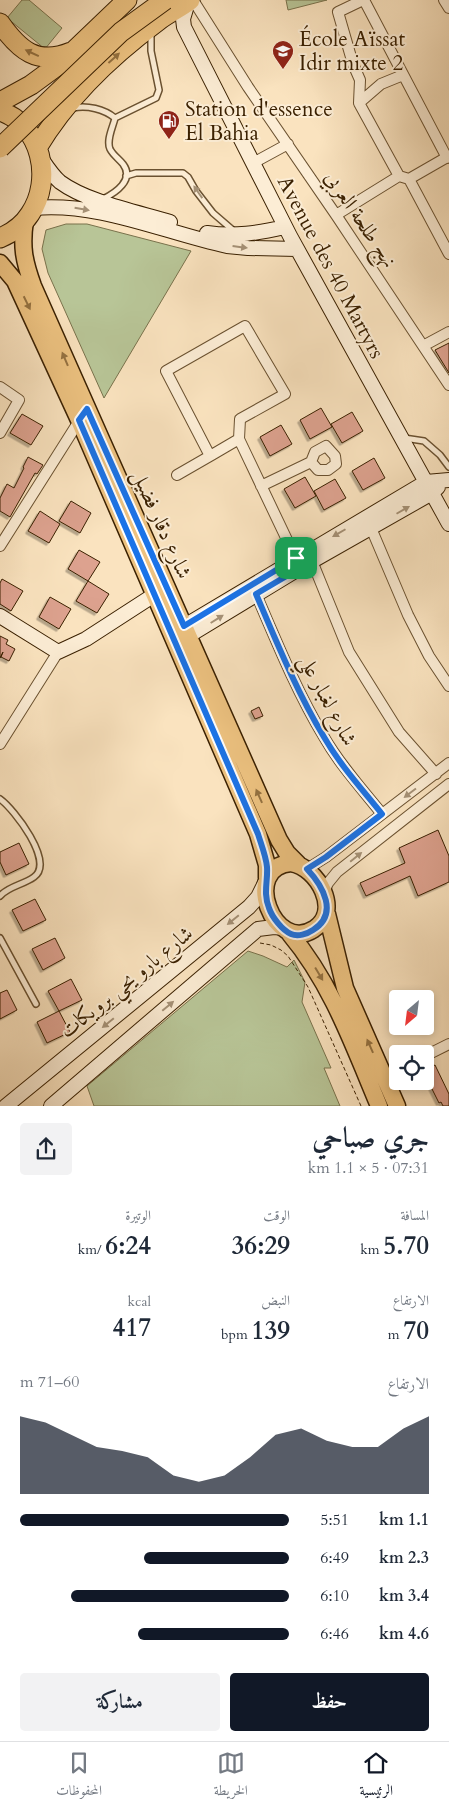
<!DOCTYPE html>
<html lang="ar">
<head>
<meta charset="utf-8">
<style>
	:root { --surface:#fff; --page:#f2f2f3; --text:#1f2937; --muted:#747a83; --line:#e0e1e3; --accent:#111827 }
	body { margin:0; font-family:Cardo,Amiri,serif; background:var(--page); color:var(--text); direction:rtl; height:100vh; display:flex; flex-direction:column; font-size:19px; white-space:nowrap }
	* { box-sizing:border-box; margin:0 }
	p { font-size:16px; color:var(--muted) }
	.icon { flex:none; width:28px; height:28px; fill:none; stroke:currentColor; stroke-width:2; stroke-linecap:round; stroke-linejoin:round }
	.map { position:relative; height:1106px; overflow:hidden; direction:ltr }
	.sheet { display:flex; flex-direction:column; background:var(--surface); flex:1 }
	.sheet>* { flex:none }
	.needle { width:32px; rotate:208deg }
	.fabs { position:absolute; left:389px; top:990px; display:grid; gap:10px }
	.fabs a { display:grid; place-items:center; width:45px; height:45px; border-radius:5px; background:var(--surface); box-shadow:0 2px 8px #0003; font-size:25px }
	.pin { position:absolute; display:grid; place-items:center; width:42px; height:42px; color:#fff; margin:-21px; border-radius:10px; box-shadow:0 2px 8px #0006 }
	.round { display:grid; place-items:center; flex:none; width:52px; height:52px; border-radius:5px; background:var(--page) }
	.overview { display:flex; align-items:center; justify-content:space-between; height:85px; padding:0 20px }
	h1 { font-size:28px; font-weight:600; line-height:38px }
	.stats { display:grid; grid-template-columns:repeat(3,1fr); gap:8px; height:85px; padding:5px 20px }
	.stats div { display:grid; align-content:center }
	.stats b { font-size:25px; font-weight:600 }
	.stats small { font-size:14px; font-weight:400 }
	.stats p { font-size:14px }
	.chart { height:140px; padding:10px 20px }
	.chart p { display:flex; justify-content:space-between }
	.chart svg { width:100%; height:90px; margin-top:5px; fill:var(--accent); opacity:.7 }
	.action { display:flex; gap:10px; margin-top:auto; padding:10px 20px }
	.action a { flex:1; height:58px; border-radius:5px; background:var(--accent); color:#fff; font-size:20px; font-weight:600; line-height:58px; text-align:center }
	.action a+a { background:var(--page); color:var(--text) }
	ul { padding:0 20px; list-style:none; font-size:16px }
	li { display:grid; grid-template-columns:80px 60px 1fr; align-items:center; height:38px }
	li i { height:12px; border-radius:6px; background:var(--accent) }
	.dock { display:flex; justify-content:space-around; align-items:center; height:70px; border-top:1px solid var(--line); background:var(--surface); font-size:14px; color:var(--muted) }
	.dock a { display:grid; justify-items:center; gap:2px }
	.dock .active { color:var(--accent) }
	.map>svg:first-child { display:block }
</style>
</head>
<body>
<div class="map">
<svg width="449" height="1106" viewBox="0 0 449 1106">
	<defs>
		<filter id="shadow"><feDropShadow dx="-2.5" dy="2.5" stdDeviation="0" flood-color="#0004"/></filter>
	</defs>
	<rect width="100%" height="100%" fill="#fae3bf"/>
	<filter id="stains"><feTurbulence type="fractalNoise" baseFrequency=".004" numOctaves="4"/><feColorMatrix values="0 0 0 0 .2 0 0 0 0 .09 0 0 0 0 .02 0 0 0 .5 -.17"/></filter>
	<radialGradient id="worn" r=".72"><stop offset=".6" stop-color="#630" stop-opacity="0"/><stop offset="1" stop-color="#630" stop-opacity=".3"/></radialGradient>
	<!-- green -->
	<path fill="#b8c597" stroke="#79724c" d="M22 0H29L62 28 45 49 7 18Z
		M286 0H327L288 10Z
		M66 224H87L191 251 104 398 48 273 42 249 46 230Z
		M248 951 263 956 287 967 294 960 305 982 302 1002 331 1068H324L340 1106H94L87 1086Z"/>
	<!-- building -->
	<path fill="#dda28f" stroke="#3a2001" filter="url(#shadow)" d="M449 343V373L435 350Z
		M321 408 332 427 310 439 300 420Z
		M352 412 363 431 342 443 331 424Z
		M22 414 43 426 31 445 10 433Z
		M281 425 292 444 270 456 260 437Z
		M28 457 43 465 37 474 35 473 10 517 0 511V498L7 484 14 488 24 468 23 467Z
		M374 458 385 478 363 490 352 471Z
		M305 477 316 496 295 508 284 489Z
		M335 479 346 498 324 510 314 491Z
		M71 501 91 513 80 533 59 521Z
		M40 511 60 524 49 543 28 531Z
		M79 550 100 562 88 581 68 569Z
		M2 579 23 591 11 611 0 604V583Z
		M88 581 109 594 97 613 76 601Z
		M50 597 71 609 59 629 39 617Z
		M0 636 8 640 6 644 15 649 9 661 1 657 3 652 0 658Z
		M259 707 263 716 255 719 251 711Z
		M438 830 449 856V882L418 896 410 876 366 896 360 883 405 863 399 848Z
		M19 843 29 864 6 875 0 862V852Z
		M35 899 46 920 23 931 12 910Z
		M55 938 65 958 43 970 32 949Z
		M71 979 82 1000 59 1011 48 991Z
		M7 990 17 1010 0 1019V993Z
		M59 1011 70 1032 47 1043 37 1022Z
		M435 1065 449 1094V1106H443L441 1102 439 1103 425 1075V1070Z"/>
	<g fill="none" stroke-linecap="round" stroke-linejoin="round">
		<!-- lane casing -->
		<g stroke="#6a5130" stroke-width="8">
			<path id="lane" d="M73 108C87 105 104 109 115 118
				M115 118 156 98 159 90 151 51V33
				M126 176 136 173H183L188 177 196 191 213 213 235 232
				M103 199C115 193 135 180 123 164 119 159 113 155 110 149 106 140 113 127 115 118
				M404 438 424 441 440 455 449 467
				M0 799C14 809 55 862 34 877 23 885 9 886 0 896
				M0 938 36 1004"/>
		</g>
		<!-- street casing -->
		<g stroke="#6a5130" stroke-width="12">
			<path id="street" d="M193 0 248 87 336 215 449 385
				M363 0 338 12 353 64 360 80 359 103 399 176 409 179 449 254
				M364 0 447 158
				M444 0 449 8
				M359 103 381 84 403 75
				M253 163 288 144
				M409 179 449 156
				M336 215 399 176
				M423 346 449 332
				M0 387 19 400 0 433
				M239 439 210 456 166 371 245 326 285 394 240 419 239 439 299 565
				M177 475 210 456
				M261 486 311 462 318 470H328L336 464 335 456 326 446 315 452 311 462
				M371 528 408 615 429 656 449 686
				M0 546 81 418
				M312 561 349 652 399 732 436 774
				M256 594C277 643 297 692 324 737 340 765 362 789 382 814
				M0 744 58 652
				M307 869 326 857 449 763
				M324 892 328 883 337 872 449 784
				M425 1056 449 1044
				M384 1076 398 1070"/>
		</g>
		<!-- secondary casing -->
		<g stroke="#3a2001" stroke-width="16">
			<path id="secondary" d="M188 2 183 19 184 27 290 236 449 524
				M41 158C47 167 52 175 60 182 87 202 137 212 170 222
				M34 208C99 202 163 232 227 246L248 248 297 249
				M207 233C235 237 258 233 285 227
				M0 616 58 652 86 639 154 595
				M176 631 426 482 449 480
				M180 641 300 568 432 493 438 487
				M6 1106 249 907 258 897 265 883
				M51 1106 258 929 274 927 284 928"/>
		</g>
		<!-- primary casing -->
		<g stroke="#3a2001" stroke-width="19">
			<path id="primary" d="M25 220C21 247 24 261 33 286L279 840 287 853 298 864
				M0 263 15 281 79 420 258 834 267 865V878
				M291 863C318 867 342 912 314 929 274 955 240 867 291 863Z
				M327 914 345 988 397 1106
				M290 934C332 984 354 1047 379 1106"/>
		</g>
		<!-- highway casing -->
		<g stroke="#3a2001" stroke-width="21">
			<path id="highway" d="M0 23C19 50 37 66 71 52
				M0 102 31 85 61 63 127 0
				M0 111C42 125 53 180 30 214 23 225 12 233 0 238
				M37 148C66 99 112 55 158 21 168 13 180 8 190 0"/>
		</g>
		<!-- path -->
		<path stroke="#3a2001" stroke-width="1" stroke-dasharray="4 2.5" stroke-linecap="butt" d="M260 943 271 945 281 950 288 956 308 987 361 1106"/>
		<!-- lane -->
		<use href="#lane" stroke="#fcedd5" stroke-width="5"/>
		<!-- street -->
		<use href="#street" stroke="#fcedd5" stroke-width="10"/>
		<!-- secondary -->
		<use href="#secondary" stroke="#fcedd5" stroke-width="14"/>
		<!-- primary -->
		<use href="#primary" stroke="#edc280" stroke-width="16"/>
		<!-- highway -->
		<use href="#highway" stroke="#edc280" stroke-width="19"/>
		<!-- highway-bridge casing -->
		<g stroke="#3a2001" stroke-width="21" stroke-linecap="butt">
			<path id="highway-bridge" d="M0 148 121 32 165 0"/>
		</g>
		<!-- highway-bridge -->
		<use href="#highway-bridge" stroke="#edc280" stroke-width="19"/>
	</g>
	<!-- one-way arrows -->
	<defs><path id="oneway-solid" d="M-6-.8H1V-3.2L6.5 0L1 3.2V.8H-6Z" transform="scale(1.25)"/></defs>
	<g fill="#947140">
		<use href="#oneway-solid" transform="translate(32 53) rotate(-155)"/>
		<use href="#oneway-solid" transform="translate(114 58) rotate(-42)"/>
		<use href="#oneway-solid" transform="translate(27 303) rotate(64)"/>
		<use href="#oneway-solid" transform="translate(65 359) rotate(-113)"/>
		<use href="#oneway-solid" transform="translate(259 796) rotate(-114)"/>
		<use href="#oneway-solid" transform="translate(319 974) rotate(59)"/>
		<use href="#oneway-solid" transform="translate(370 1046) rotate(-114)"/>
	</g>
	<g fill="#a59176">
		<use href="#oneway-solid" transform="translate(198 192) rotate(-125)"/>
		<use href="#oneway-solid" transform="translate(82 209) rotate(10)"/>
		<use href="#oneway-solid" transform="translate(240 247) rotate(7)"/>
		<use href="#oneway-solid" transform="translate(403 510) rotate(-30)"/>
		<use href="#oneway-solid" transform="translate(339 533) rotate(150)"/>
		<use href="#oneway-solid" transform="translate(217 619) rotate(-32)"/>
		<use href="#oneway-solid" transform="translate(410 793) rotate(143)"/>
		<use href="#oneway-solid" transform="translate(356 857) rotate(-39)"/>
		<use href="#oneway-solid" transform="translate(233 920) rotate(141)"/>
		<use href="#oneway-solid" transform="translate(168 1006) rotate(-40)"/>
		<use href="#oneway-solid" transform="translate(108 1023) rotate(141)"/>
	</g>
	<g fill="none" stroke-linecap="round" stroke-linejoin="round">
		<!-- route casing -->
		<g stroke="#fff" stroke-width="10">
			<path id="route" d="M87 409 184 626 296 558 300 568 256 594C277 643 297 692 324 737 340 765 362 789 382 814L326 857 307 869C323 886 339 914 313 930 307 934 298 937 291 934 282 930 272 917 269 908 263 893 268 881 267 867 266 856 261 844 258 834L79 420Z"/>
		</g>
		<!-- route -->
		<use href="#route" stroke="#1a73e8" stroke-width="6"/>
	</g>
	<!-- icons -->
	<defs>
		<g id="school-pin" transform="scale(1.125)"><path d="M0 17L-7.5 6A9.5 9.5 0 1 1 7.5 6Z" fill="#8f2418" stroke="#fcedd5"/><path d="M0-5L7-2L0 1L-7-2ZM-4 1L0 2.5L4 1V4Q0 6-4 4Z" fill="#fff"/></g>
		<g id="fuel-pin" transform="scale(1.125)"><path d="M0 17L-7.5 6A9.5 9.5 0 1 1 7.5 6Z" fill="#8f2418" stroke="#fcedd5"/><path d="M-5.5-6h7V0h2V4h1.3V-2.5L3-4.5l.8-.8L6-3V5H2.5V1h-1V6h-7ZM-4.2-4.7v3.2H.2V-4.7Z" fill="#fff"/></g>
	</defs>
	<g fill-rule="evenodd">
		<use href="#school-pin" x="283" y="51"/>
		<use href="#fuel-pin" x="169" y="121"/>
	</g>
	<g text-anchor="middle" stroke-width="4" stroke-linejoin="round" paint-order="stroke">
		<!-- poi labels -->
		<g font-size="21" fill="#3a2001" stroke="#fcedd5" text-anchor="start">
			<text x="299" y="46">École Aïssat<tspan x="299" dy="24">Idir mixte 2</tspan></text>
			<text x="185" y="116">Station d'essence<tspan x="185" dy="24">El Bahia</tspan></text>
		</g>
		<!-- street labels -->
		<g font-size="21" fill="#3a2001" stroke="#fcedd5">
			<text transform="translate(361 219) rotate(56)" y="7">نهج طلحة العربي</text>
			<text transform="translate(331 267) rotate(62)" y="7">Avenue des 40 Martyrs</text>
			<text transform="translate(162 524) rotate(66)" y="7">شارع دقار فضيل</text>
			<text transform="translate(328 700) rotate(62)" y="7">شارع لغبار علي</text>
			<text transform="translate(126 982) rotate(-39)" y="7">شارع بارو يحي برويكات</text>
		</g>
	</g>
	<rect width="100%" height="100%" filter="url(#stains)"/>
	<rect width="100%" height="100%" fill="url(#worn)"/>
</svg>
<div class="fabs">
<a><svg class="needle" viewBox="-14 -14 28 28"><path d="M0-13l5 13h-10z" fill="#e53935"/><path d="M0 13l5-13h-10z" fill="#747a83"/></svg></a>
<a><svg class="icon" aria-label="locate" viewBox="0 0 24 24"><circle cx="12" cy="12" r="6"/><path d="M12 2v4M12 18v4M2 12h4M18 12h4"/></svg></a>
</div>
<div class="pin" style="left:296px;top:558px;background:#1e9e55"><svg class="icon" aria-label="arrive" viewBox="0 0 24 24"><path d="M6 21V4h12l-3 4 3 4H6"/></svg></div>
</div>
<section class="sheet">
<div class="overview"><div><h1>جري صباحي</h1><p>07:31 · 5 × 1.1 km</p></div><a class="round"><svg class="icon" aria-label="share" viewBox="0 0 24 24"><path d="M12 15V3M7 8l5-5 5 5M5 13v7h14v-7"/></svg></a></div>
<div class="stats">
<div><p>المسافة</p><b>5.70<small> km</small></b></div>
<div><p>الوقت</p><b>36:29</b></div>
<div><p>الوتيرة</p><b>6:24<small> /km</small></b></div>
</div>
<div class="stats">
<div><p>الارتفاع</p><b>70<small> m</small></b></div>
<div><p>النبض</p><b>139<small> bpm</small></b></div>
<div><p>kcal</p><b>417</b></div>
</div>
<div class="chart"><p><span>الارتفاع</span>60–71 m</p>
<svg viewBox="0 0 160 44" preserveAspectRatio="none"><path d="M0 44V6L10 9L20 15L30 21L40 23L50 26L60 35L70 38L80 35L90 26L100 15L110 12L120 18L130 21L140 21L150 12L160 6V44z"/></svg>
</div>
<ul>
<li><b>1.1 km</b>5:51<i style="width:100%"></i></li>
<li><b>2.3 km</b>6:49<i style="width:54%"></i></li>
<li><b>3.4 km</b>6:10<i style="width:81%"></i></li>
<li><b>4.6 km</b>6:46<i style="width:56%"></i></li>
</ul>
<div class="action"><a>حفظ</a><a>مشاركة</a></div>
</section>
<nav class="dock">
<a class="active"><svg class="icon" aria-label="home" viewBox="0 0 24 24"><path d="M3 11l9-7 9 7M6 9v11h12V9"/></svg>الرئيسية</a>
<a><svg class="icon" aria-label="map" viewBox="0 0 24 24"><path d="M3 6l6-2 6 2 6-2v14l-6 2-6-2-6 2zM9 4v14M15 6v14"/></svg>الخريطة</a>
<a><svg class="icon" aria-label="saved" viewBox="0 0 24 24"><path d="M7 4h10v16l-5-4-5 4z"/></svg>المحفوظات</a>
</nav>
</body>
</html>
